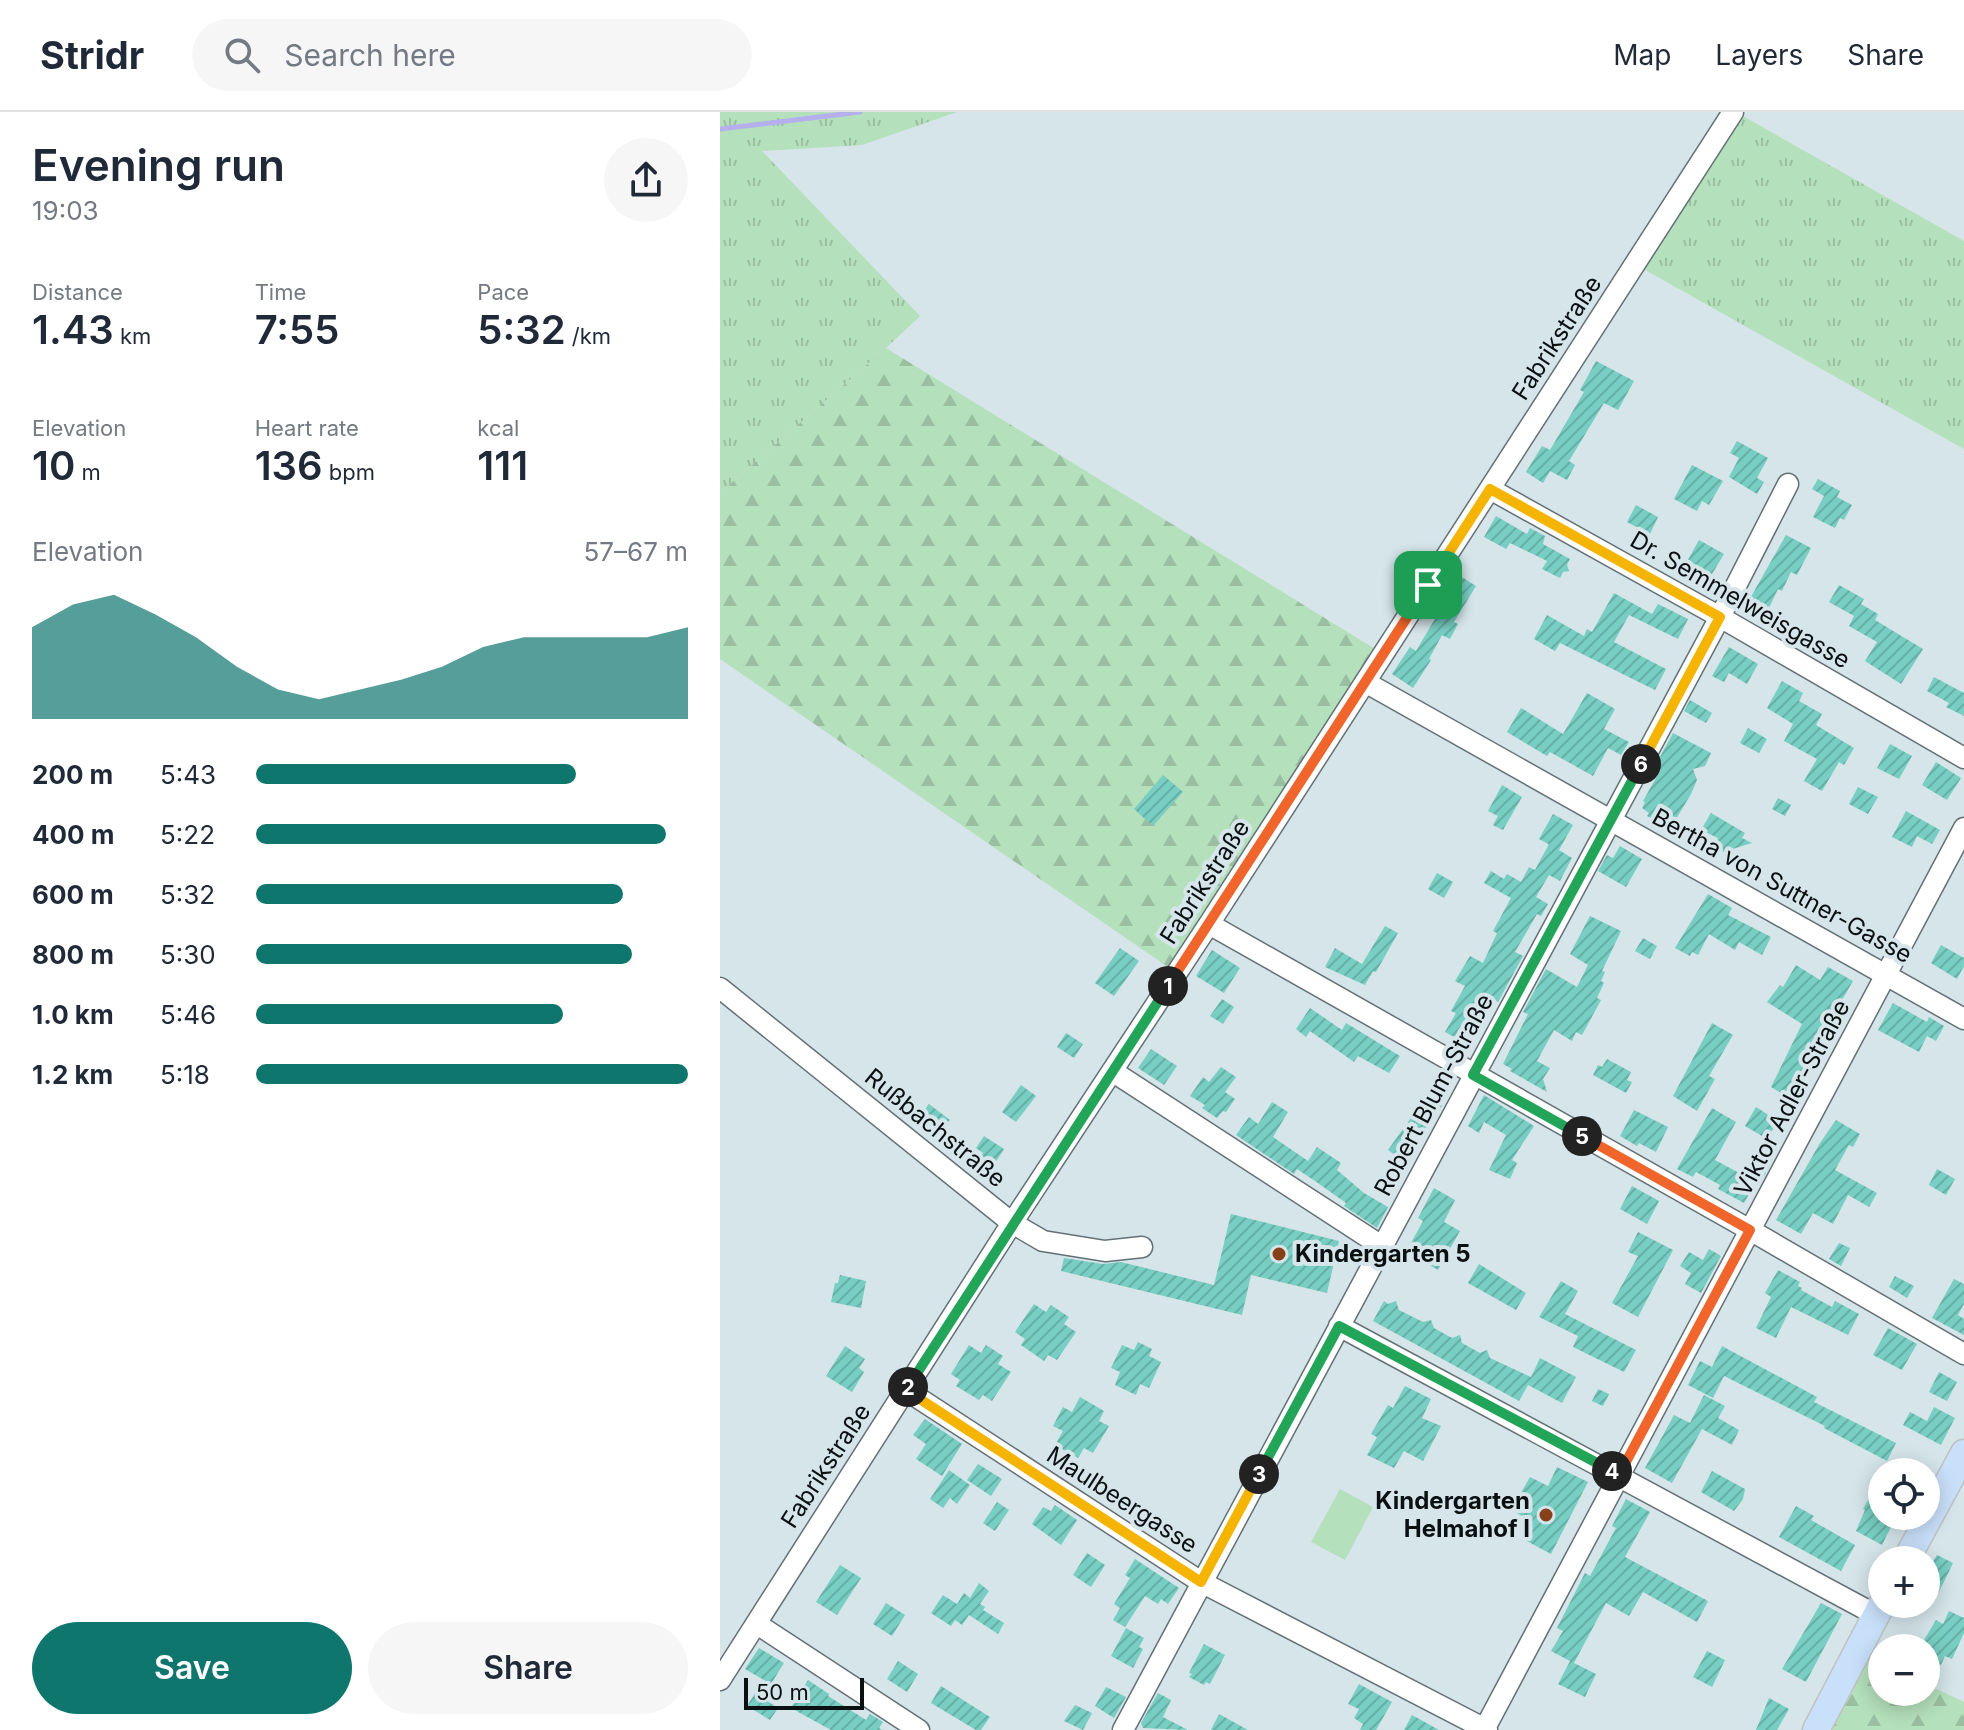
<!DOCTYPE html>
<html lang="en">
<head>
<meta charset="utf-8">
<style>
	:root { --surface:#fff; --page:#f6f6f7; --text:#1f2937; --muted:#747a83; --line:#e0e1e3; --accent:#0f766e }
	body { margin:0; font-family:Inter,sans-serif; background:var(--page); color:var(--text); height:100vh; display:flex; flex-direction:column; font-size:30px; white-space:nowrap }
	* { box-sizing:border-box; margin:0 }
	p { font-size:26px; color:var(--muted) }
	.icon { flex:none; width:44px; height:44px; fill:none; stroke:currentColor; stroke-width:2; stroke-linecap:round; stroke-linejoin:round }
	.map { position:relative; flex:1; overflow:hidden }
	.panel { display:flex; flex-direction:column; background:var(--surface); width:720px }
	.panel>* { flex:none }
	.controls { position:absolute; left:1148px; top:1346px; display:grid; gap:16px }
	.controls a { display:grid; place-items:center; width:72px; height:72px; border-radius:50%; background:var(--surface); box-shadow:0 4px 20px #0003; font-size:40px }
	.scale { position:absolute; left:24px; bottom:20px; width:120px; box-sizing:border-box; padding-left:8px; border:4px solid #0b1012; border-top:0; font-size:22px; line-height:28px; white-space:nowrap; color:#0b1012; -webkit-text-stroke:6px #d5e5ea; paint-order:stroke }
	.pin { position:absolute; display:grid; place-items:center; width:68px; height:68px; color:#fff; margin:-34px; border-radius:16px; box-shadow:0 4px 12px #0006 }
	.km { position:absolute; width:40px; height:40px; margin:-20px; border-radius:50%; background:#222; color:#fff; font-size:22px; line-height:40px; text-align:center }
	.round { display:grid; place-items:center; flex:none; width:84px; height:84px; border-radius:42px; background:var(--page) }
	.head { display:flex; align-items:center; justify-content:space-between; height:136px; padding:0 32px }
	h1 { font-size:44px; font-weight:600; line-height:60px }
	.stats { display:grid; grid-template-columns:repeat(3,1fr); gap:12px; height:136px; padding:8px 32px }
	.stats div { display:grid; align-content:center }
	.stats b { font-size:40px; font-weight:600 }
	.stats small { font-size:22px; font-weight:400 }
	.stats p { font-size:22px }
	.chart { height:224px; padding:16px 32px }
	.chart p { display:flex; justify-content:space-between }
	.chart svg { width:100%; height:144px; margin-top:8px; fill:var(--accent); opacity:.7 }
	.action { display:flex; gap:16px; margin-top:auto; padding:16px 32px }
	.action a { flex:1; height:92px; border-radius:48px; background:var(--accent); color:#fff; font-size:32px; font-weight:600; line-height:92px; text-align:center }
	.action a+a { background:var(--page); color:var(--text) }
	ul { padding:0 32px; list-style:none; font-size:26px }
	li { display:grid; grid-template-columns:128px 96px 1fr; align-items:center; height:60px }
	li i { height:20px; border-radius:10px; background:var(--accent) }
	header { display:flex; align-items:center; gap:48px; box-sizing:border-box; height:112px; padding:0 40px; background:var(--surface); border-bottom:2px solid var(--line) }
	header strong { font-size:38px }
	nav { display:flex; gap:44px; margin-inline-start:auto; font-size:28px }
	.search { width:560px; height:72px; background:var(--page); display:flex; align-items:center; gap:20px; box-sizing:border-box; padding:0 28px; border-radius:44px; color:var(--muted); font-size:30px }
	main { display:flex; flex:1; min-height:0 }
	.map>svg:first-child { display:block }
</style>
</head>
<body>
<header>
<strong>Stridr</strong>
<div class="search"><svg class="icon" aria-label="search" viewBox="0 0 24 24"><circle cx="10" cy="10" r="6"/><path d="M15 15l6 6"/></svg>Search here</div>
<nav><a>Map</a><a>Layers</a><a>Share</a></nav>
</header>
<main>
<section class="panel">
<div class="head"><div><h1>Evening run</h1><p>19:03</p></div><a class="round"><svg class="icon" aria-label="share" viewBox="0 0 24 24"><path d="M12 15V3M7 8l5-5 5 5M5 13v7h14v-7"/></svg></a></div>
<div class="stats">
<div><p>Distance</p><b>1.43<small> km</small></b></div>
<div><p>Time</p><b>7:55</b></div>
<div><p>Pace</p><b>5:32<small> /km</small></b></div>
</div>
<div class="stats">
<div><p>Elevation</p><b>10<small> m</small></b></div>
<div><p>Heart rate</p><b>136<small> bpm</small></b></div>
<div><p>kcal</p><b>111</b></div>
</div>
<div class="chart"><p><span>Elevation</span>57–67 m</p>
<svg viewBox="0 0 160 44" preserveAspectRatio="none"><path d="M0 44V16L10 9L20 6L30 12L40 19L50 28L60 35L70 38L80 35L90 32L100 28L110 22L120 19L130 19L140 19L150 19L160 16V44z"/></svg>
</div>
<ul>
<li><b>200 m</b>5:43<i style="width:74%"></i></li>
<li><b>400 m</b>5:22<i style="width:95%"></i></li>
<li><b>600 m</b>5:32<i style="width:85%"></i></li>
<li><b>800 m</b>5:30<i style="width:87%"></i></li>
<li><b>1.0 km</b>5:46<i style="width:71%"></i></li>
<li><b>1.2 km</b>5:18<i style="width:100%"></i></li>
</ul>
<div class="action"><a>Save</a><a>Share</a></div>
</section>
<div class="map">
<svg width="1244" height="1618" viewBox="0 0 1244 1618">
	<defs>
		<pattern id="grass-tufts" width="24" height="20" patternUnits="userSpaceOnUse" patternTransform="scale(2)"><rect width="24" height="20" fill="#b4e0bb"/><path d="M3 7l-1-3M5 7V3M7 7l1-3M15 17l-1-3M17 17v-4M19 17l1-3" fill="none" stroke="#99bfa0"/></pattern>
		<pattern id="forest-firs" width="22" height="20" patternUnits="userSpaceOnUse" patternTransform="scale(2)"><rect width="22" height="20" fill="#b4e0bb"/><path d="M5 1l3.5 6h-7zM16 11l3.5 6h-7z" fill="#99bfa0"/></pattern>
		<pattern id="building-hatch" width="6" height="6" patternUnits="userSpaceOnUse" patternTransform="scale(2)"><rect width="6" height="6" fill="#78cec2"/><path d="M-1 1l2-2M0 6l6-6M5 7l2-2" fill="none" stroke="#66b0a6"/></pattern>
	</defs>
	<rect width="100%" height="100%" fill="#d5e5ea"/>
	<!-- grass -->
	<path fill="url(#grass-tufts)" d="M0 0H237L142 33 42 39 200 204 166 236 0 381Z
		M1021 3 1244 129V337L920 155Z"/>
	<!-- forest -->
	<path fill="url(#forest-firs)" d="M166 236 655 537 448 855 0 547V381Z
		M1147 1545 1162 1552V1580H1206V1572L1244 1590V1618H1108Z"/>
	<!-- garden -->
	<path fill="#b4e0bb" d="M620 1377 653 1395 625 1448 591 1430Z"/>
	<g fill="none" stroke-linecap="round" stroke-linejoin="round">
		<!-- stream -->
		<path stroke="#b5b0ed" stroke-width="5" d="M0 17 140 0"/>
	</g>
	<!-- building -->
	<path fill="url(#building-hatch)" d="M876 249 914 269 898 298 884 291 849 349 855 353 847 368 830 359 823 371 806 360 822 334 830 338 864 280 860 278Z
		M1017 329 1048 346 1037 366 1044 370 1037 382 1009 365 1019 346 1010 341Z
		M972 353 1003 369 989 393 982 389 977 399 954 387Z
		M1098 367 1120 379 1117 385 1132 393 1124 408 1120 406 1115 416 1093 405 1104 384 1092 377Z
		M916 393 938 405 930 422 907 410Z
		M776 404 807 422 810 416 825 424 823 432 850 447 847 453 849 459 843 460 840 466 822 457 827 449 790 431 786 437 764 425Z
		M1066 423 1091 436 1077 463 1071 460 1062 479 1058 477 1047 500 1028 490Z
		M979 428 1004 442 989 467 965 453Z
		M740 464 756 474 734 510 738 512 730 527 722 523 709 547 711 548 693 576 672 562 690 535 696 539Z
		M1119 473 1144 487 1141 492 1158 502 1155 508 1203 537 1181 572 1145 549 1157 530 1129 514 1134 504 1109 490Z
		M894 481 932 502 938 492 968 507 958 527 909 503 894 530 946 557 935 578 840 531 835 539 814 527 827 503 864 524 867 517 872 520Z
		M1009 535 1038 552 1027 572 1009 561 1004 570 992 564Z
		M1214 565 1244 581V604L1226 595 1229 591 1207 579Z
		M1062 569 1083 581 1079 589 1102 602 1096 613 1134 636 1124 653 1119 650 1102 679 1084 669 1097 647 1064 629 1073 612 1047 596Z
		M867 581 895 597 884 617 909 630 901 643 888 636 873 664 830 640 827 644 787 620 801 596 843 622Z
		M970 588 992 601 986 611 964 599Z
		M1028 616 1047 627 1039 641 1020 631Z
		M953 621 991 641 985 654 973 657 977 668 971 682 956 707 951 704 945 714 927 704 929 701 922 696 925 690 923 689 940 659 934 656Z
		M1170 632 1192 644 1179 667 1157 656Z
		M1216 650 1241 666 1227 688 1202 673Z
		M443 663 463 680 433 714 414 697Z
		M782 673 802 685 783 718 773 713 778 704 768 699Z
		M1138 675 1158 685 1148 702 1129 692Z
		M1058 686 1071 693 1065 704 1052 697Z
		M1186 699 1220 718 1212 732 1197 724 1192 735 1172 725Z
		M991 701 1025 721 1022 726 1032 731 1003 740 1002 733 996 730 998 726 981 718Z
		M833 702 853 713 839 738 819 727Z
		M829 732 852 746 840 769 829 763 816 785 828 792 821 804 817 802 795 840 803 844 778 890 772 886 747 932 725 920 736 901 731 899 745 874 735 869 750 844 763 851 777 821 773 819 791 786 764 771 771 759 784 767 787 762 801 770 809 755 815 758Z
		M900 734 922 747 906 775 878 759 887 743 893 746Z
		M717 761 733 770 724 786 708 777Z
		M988 782 1012 796 1008 803 1051 825 1042 843 1019 830 1015 838 989 822 978 843 972 840 970 844 955 836Z
		M870 804 901 819 882 859 885 860 881 869 884 871 877 886 881 888 862 923 856 920 852 929 834 918 817 949 830 956 823 967 827 980 790 959 792 957 783 952 808 902 803 900 826 857 857 875 868 853 850 842Z
		M665 814 678 821 656 860 653 859 645 873 605 855 615 836 642 852Z
		M923 826 937 834 930 847 915 839Z
		M1221 833 1244 846V854L1237 867 1211 851Z
		M400 836 419 849 394 884 375 871Z
		M492 838 520 856 504 881 476 864Z
		M1076 853 1100 868 1108 855 1133 869 1118 895 1120 896 1115 905 1118 906 1106 927 1103 925 1083 962 1088 964 1074 989 1051 975 1082 912 1047 890 1060 873 1063 875Z
		M502 887 514 895 503 912 490 904Z
		M1173 891 1207 910 1209 905 1224 914 1216 929 1207 924 1199 940 1158 918Z
		M590 896 622 918 626 911 680 944 669 961 638 944 634 950 590 919 586 925 576 917Z
		M992 911 1013 923 989 964 995 967 977 999 953 984Z
		M346 921 363 932 354 946 337 935Z
		M431 937 457 954 444 973 418 956Z
		M887 947 911 960 907 968 912 970 906 981 873 963 878 953 882 955Z
		M501 955 516 965 505 980 515 987 506 1000 503 999 497 1006 482 996 485 993 470 984 483 965 489 970Z
		M301 973 316 984 296 1010 282 1000Z
		M707 983 722 993 683 1049 668 1038Z
		M764 983 814 1014 792 1048 797 1051 790 1067 769 1058 786 1023 764 1010 759 1021 748 1014Z
		M552 990 568 1000 553 1025 588 1049 597 1035 621 1051 617 1058 644 1081 668 1095 657 1116 624 1094 626 1091 595 1069 577 1057 574 1062 516 1023 529 1005 538 1012Z
		M209 992 230 1008 216 1025 196 1009Z
		M1036 995 1058 1009 1047 1027 1025 1014Z
		M992 996 1016 1010 995 1048 1021 1062 1038 1037 1053 1046 1044 1065 1040 1063 1024 1091 998 1077 1000 1073 976 1060 973 1065 957 1057Z
		M914 998 948 1015 936 1040 919 1031 917 1034 900 1024Z
		M1116 1008 1140 1022 1133 1035 1129 1033 1115 1058 1157 1081 1149 1095 1128 1083 1113 1112 1093 1101 1081 1122 1056 1108 1100 1031Z
		M264 1024 284 1037 270 1059 257 1050 263 1041 256 1036Z
		M1217 1057 1235 1067 1226 1083 1209 1073Z
		M912 1074 939 1089 927 1112 900 1097Z
		M714 1076 735 1088 724 1110 740 1119 718 1158 686 1140 703 1109 698 1106Z
		M511 1102 619 1129 607 1181 531 1163 522 1203 341 1159 344 1146 383 1152 401 1150 494 1173Z
		M918 1120 953 1138 918 1205 892 1191 918 1144 908 1140Z
		M1119 1131 1130 1136 1121 1154 1109 1147Z
		M989 1137 1001 1144 981 1181 965 1172 971 1161 960 1154 969 1140 983 1148Z
		M759 1152 806 1181 796 1198 748 1171Z
		M1058 1158 1080 1170 1078 1174 1082 1176 1081 1178 1112 1195 1115 1189 1139 1202 1128 1223 1071 1195 1056 1226 1036 1216 1051 1185 1045 1181Z
		M120 1163 146 1169 141 1196 111 1190 115 1171H118Z
		M1175 1164 1194 1174 1187 1186 1169 1175Z
		M1234 1167 1244 1172V1192L1238 1203 1244 1207V1223L1212 1206Z
		M841 1169 858 1179 845 1202 916 1238 904 1260 853 1235 858 1224 819 1205Z
		M664 1189 668 1192 676 1189 679 1198 703 1210 711 1208 714 1216 732 1226 740 1223 742 1231 760 1241 767 1238 770 1246 811 1265 820 1246 856 1265 842 1291 808 1273 799 1289 653 1209Z
		M314 1192 326 1200 331 1193 349 1205 344 1212 356 1220 337 1248 328 1243 324 1249 301 1233 305 1227 295 1220Z
		M1168 1216 1197 1232 1182 1258 1153 1243Z
		M418 1230 432 1237 429 1244 441 1250 429 1276 420 1272 416 1283 395 1273 400 1260 391 1256 402 1233 414 1238Z
		M249 1233 261 1241 266 1233 283 1244 278 1252 291 1260 272 1289 263 1283 259 1288 236 1274 240 1268 231 1262Z
		M125 1234 145 1247 139 1256 144 1260 132 1280 106 1264Z
		M1002 1234 1097 1285 1094 1290 1176 1331 1167 1349 1104 1316 1105 1314 1004 1264 993 1286 968 1273 980 1249 992 1255Z
		M1219 1260 1237 1270 1227 1289 1209 1280Z
		M685 1274 711 1287 702 1306 721 1314 703 1349 684 1339 674 1356 647 1343 657 1325 651 1322 668 1293 673 1296Z
		M878 1277 889 1282 883 1294 872 1289Z
		M984 1283 1005 1294 998 1306 1019 1318 1012 1333 982 1317 952 1371 925 1356 954 1303 970 1311Z
		M360 1285 384 1299 379 1309 389 1314 373 1341 364 1336 358 1346 335 1333 343 1319 333 1314 343 1295 352 1300Z
		M1214 1295 1235 1306 1221 1333 1183 1313 1190 1300 1207 1309Z
		M205 1307 242 1332 222 1364 196 1347 206 1332 193 1323Z
		M258 1352 282 1367 271 1384 247 1368Z
		M837 1355 868 1370 831 1442 801 1426 810 1408 791 1398 810 1365 828 1374Z
		M229 1358 250 1373 237 1392 230 1386 223 1396 210 1387Z
		M992 1359 1025 1377 1023 1387 1014 1399 981 1380Z
		M1162 1364V1406L1173 1411 1162 1433 1136 1419 1145 1398 1143 1397Z
		M906 1387 930 1400 905 1445 988 1489 977 1510 923 1480 909 1504 886 1491 854 1551 876 1562 865 1585 838 1572 850 1549 831 1539 843 1519 837 1516 865 1461 870 1464 896 1416 892 1414Z
		M277 1390 289 1398 275 1419 263 1411Z
		M335 1393 357 1408 341 1433 312 1412 323 1395 331 1399Z
		M1076 1394 1094 1404 1091 1408 1135 1433 1121 1459 1059 1425Z
		M367 1441 385 1453 371 1475 353 1463Z
		M1217 1443 1233 1451 1219 1480 1206 1473V1461Z
		M415 1447 459 1476 448 1492 441 1487 438 1492 425 1484 405 1515 393 1508 400 1496 394 1492 410 1466 405 1463Z
		M120 1453 141 1466 117 1503 96 1490Z
		M259 1471 269 1479 260 1492 265 1495 263 1498 284 1511 278 1522 249 1503 242 1513 235 1508 231 1514 211 1501 223 1483 237 1492 244 1481 250 1486Z
		M166 1491 185 1503 172 1524 153 1512Z
		M1101 1491 1122 1502 1086 1570 1062 1557Z
		M1229 1499 1244 1506V1521L1232 1547 1225 1544 1221 1553 1206 1546V1530L1204 1528 1216 1508 1223 1512Z
		M406 1516 424 1526 419 1535 423 1537 413 1556 391 1544Z
		M484 1532 505 1543 490 1572 486 1570 484 1573 469 1565 472 1562 469 1561Z
		M39 1536 64 1551 51 1572 25 1557Z
		M987 1539 1005 1548 992 1575 973 1565Z
		M178 1549 198 1562 187 1580 167 1567Z
		M88 1568 109 1582 108 1584 146 1608 150 1602 163 1610 159 1616 162 1618H111L71 1596Z
		M639 1572 672 1590 656 1618H640L643 1612 634 1606 639 1597 628 1592Z
		M221 1574 270 1605 261 1618H256L211 1591Z
		M386 1575 406 1585 394 1606 375 1594Z
		M35 1581 58 1596 50 1608 27 1594Z
		M438 1581 451 1588 443 1605 468 1618 423 1616 421 1611Z
		M1049 1586 1069 1597 1057 1618H1036Z
		M355 1593 372 1601 363 1618 344 1609Z
		M499 1602 528 1618H491Z
		M692 1603 719 1618H684Z"/>
	<g fill="none" stroke-linecap="round" stroke-linejoin="round">
		<!-- minor casing -->
		<g stroke="#637176" stroke-width="23">
			<path id="minor" d="M770 377 1000 505 1244 646
				M645 570 1244 907
				M489 812 1030 1118 1244 1242
				M0 876 292 1111 323 1129 385 1139 422 1135
				M392 959 663 1135
				M619 1214 1156 1503
				M186 1278 481 1470 767 1618
				M37 1512 199 1618
				M0 1568 292 1111 489 812 1013 0
				M403 1618 1000 505 1068 372
				M764 1618 1244 716"/>
		</g>
		<!-- major casing -->
		<g stroke="#c0c1c1" stroke-width="29">
			<path id="major" d="M1186 1448 1244 1341
				M1096 1618 1162 1492"/>
		</g>
		<!-- minor -->
		<use href="#minor" stroke="#fff" stroke-width="20"/>
		<!-- major -->
		<use href="#major" stroke="#c9e0fa" stroke-width="26"/>
	</g>
	<g fill="none" stroke-linecap="round" stroke-linejoin="round">
		<!-- split-1 casing -->
		<g stroke="#fff" stroke-width="16">
			<path id="split-1" d="M448 874 708 473"/>
		</g>
		<!-- split-2 casing -->
		<g stroke="#fff" stroke-width="16">
			<path id="split-2" d="M188 1275 448 874"/>
		</g>
		<!-- split-3 casing -->
		<g stroke="#fff" stroke-width="16">
			<path id="split-3" d="M188 1275 186 1278 481 1470 539 1362"/>
		</g>
		<!-- split-4 casing -->
		<g stroke="#fff" stroke-width="16">
			<path id="split-4" d="M539 1362 619 1214 892 1359"/>
		</g>
		<!-- split-5 casing -->
		<g stroke="#fff" stroke-width="16">
			<path id="split-5" d="M862 1024 1030 1118 899 1363 892 1359"/>
		</g>
		<!-- split-6 casing -->
		<g stroke="#fff" stroke-width="16">
			<path id="split-6" d="M862 1024 753 963 921 652"/>
		</g>
		<!-- split-7 casing -->
		<g stroke="#fff" stroke-width="16">
			<path id="split-7" d="M708 473 770 377 1000 505 921 652"/>
		</g>
		<!-- split-1 -->
		<use href="#split-1" stroke="#f0652b" stroke-width="10"/>
		<!-- split-2 -->
		<use href="#split-2" stroke="#22a559" stroke-width="10"/>
		<!-- split-3 -->
		<use href="#split-3" stroke="#f5b400" stroke-width="10"/>
		<!-- split-4 -->
		<use href="#split-4" stroke="#22a559" stroke-width="10"/>
		<!-- split-5 -->
		<use href="#split-5" stroke="#f0652b" stroke-width="10"/>
		<!-- split-6 -->
		<use href="#split-6" stroke="#22a559" stroke-width="10"/>
		<!-- split-7 -->
		<use href="#split-7" stroke="#f5b400" stroke-width="10"/>
	</g>
	<!-- markers -->
	<g fill="#86411a" stroke="#d5e5ea" stroke-width="3">
		<circle cx="559" cy="1142" r="8"/>
		<circle cx="826" cy="1403" r="8"/>
	</g>
	<g text-anchor="middle" stroke-width="8" stroke-linejoin="round" paint-order="stroke">
		<!-- street labels -->
		<g font-size="24" fill="#0b1012" stroke="#d5e5ea">
			<text transform="translate(837 226) rotate(-57)" y="8">Fabrikstraße</text>
			<text transform="translate(1020 488) rotate(30)" y="8">Dr. Semmelweisgasse</text>
			<text transform="translate(485 770) rotate(-57)" y="8">Fabrikstraße</text>
			<text transform="translate(1062 774) rotate(29)" y="8">Bertha von Suttner-Gasse</text>
			<text transform="translate(714 983) rotate(-62)" y="8">Robert Blum-Straße</text>
			<text transform="translate(1072 986) rotate(-62)" y="8">Viktor Adler-Straße</text>
			<text transform="translate(215 1016) rotate(39)" y="8">Rußbachstraße</text>
			<text transform="translate(106 1354) rotate(-57)" y="8">Fabrikstraße</text>
			<text transform="translate(402 1388) rotate(33)" y="8">Maulbeergasse</text>
		</g>
		<!-- poi labels -->
		<g font-size="24" font-weight="bold" fill="#0b1012" stroke="#d5e5ea" text-anchor="start">
			<text x="575" y="1150">Kindergarten 5</text>
			<text x="810" y="1397" text-anchor="end">Kindergarten<tspan x="810" dy="28">Helmahof I</tspan></text>
		</g>
	</g>
</svg>
<div class="controls">
<a><svg class="icon" aria-label="locate" viewBox="0 0 24 24"><circle cx="12" cy="12" r="6"/><path d="M12 2v4M12 18v4M2 12h4M18 12h4"/></svg></a>
<a>+</a>
<a>−</a>
</div>
<div class="scale">50 m</div>
<div class="pin" style="left:708px;top:473px;background:#1e9e55"><svg class="icon" aria-label="arrive" viewBox="0 0 24 24"><path d="M6 21V4h12l-3 4 3 4H6"/></svg></div>
<b class="km" style="left:448px;top:874px">1</b>
<b class="km" style="left:188px;top:1275px">2</b>
<b class="km" style="left:539px;top:1362px">3</b>
<b class="km" style="left:892px;top:1359px">4</b>
<b class="km" style="left:862px;top:1024px">5</b>
<b class="km" style="left:921px;top:652px">6</b>
</div>
</main>
</body>
</html>
